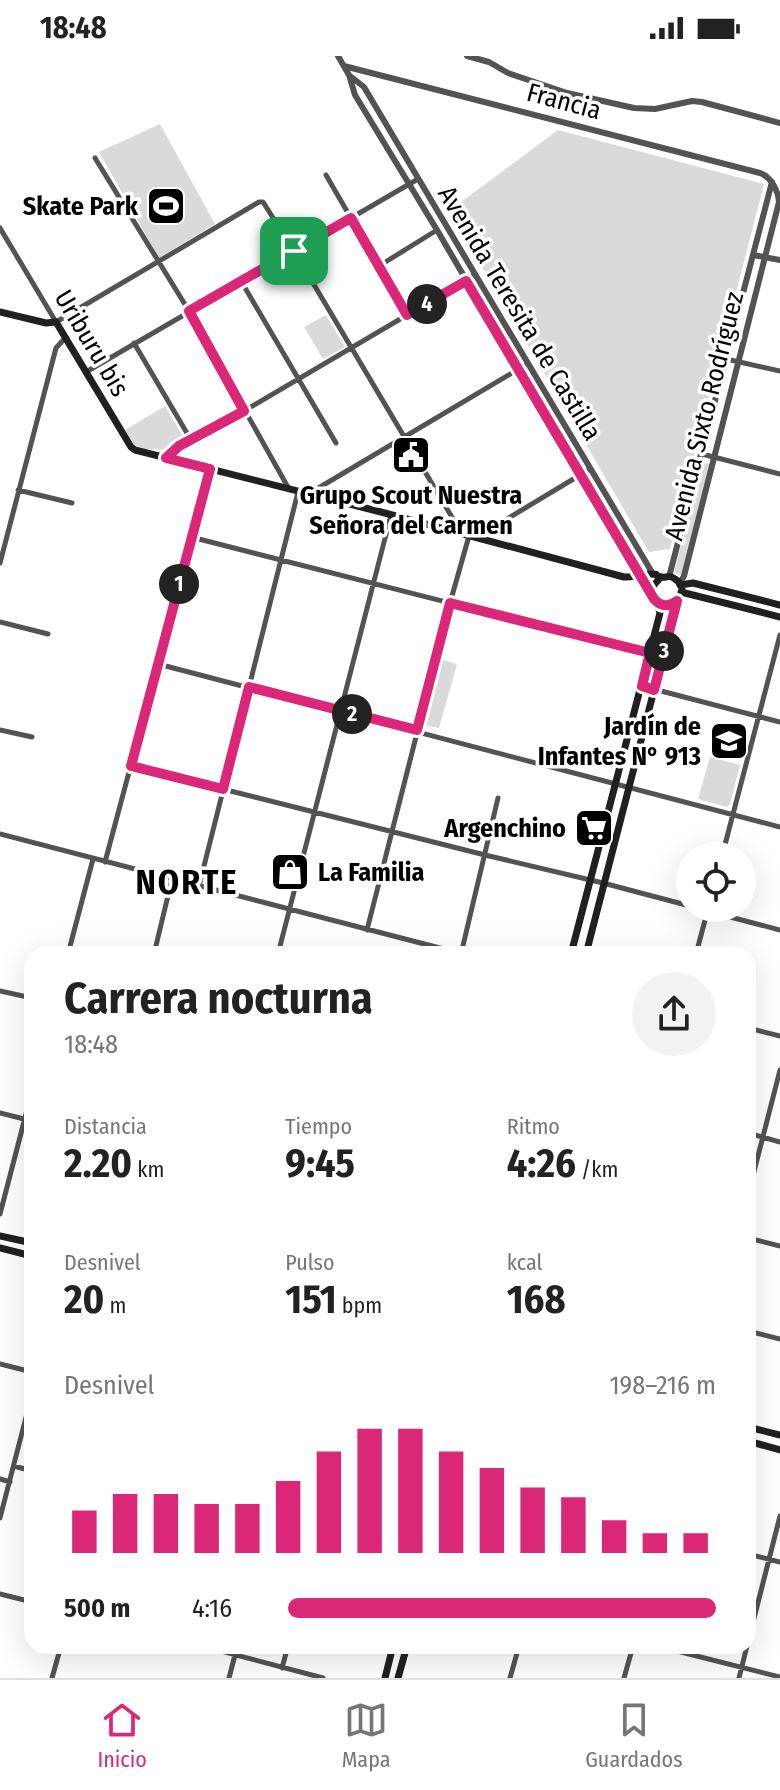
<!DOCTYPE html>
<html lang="es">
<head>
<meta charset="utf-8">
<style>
	:root { --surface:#fff; --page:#f2f2f2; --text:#222; --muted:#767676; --line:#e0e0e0; --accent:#db2777 }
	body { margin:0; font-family:"Fira Sans Condensed",sans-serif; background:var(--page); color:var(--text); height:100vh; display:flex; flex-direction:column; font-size:30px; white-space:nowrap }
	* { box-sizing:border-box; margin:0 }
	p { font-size:26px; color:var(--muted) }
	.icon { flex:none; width:44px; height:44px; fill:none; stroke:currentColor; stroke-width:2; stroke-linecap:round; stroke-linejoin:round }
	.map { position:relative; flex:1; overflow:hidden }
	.drawer { position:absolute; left:24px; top:890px; width:732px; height:708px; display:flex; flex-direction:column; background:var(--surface); border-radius:24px; box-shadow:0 8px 32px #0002 }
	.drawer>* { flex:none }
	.tools { position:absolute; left:676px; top:786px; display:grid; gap:16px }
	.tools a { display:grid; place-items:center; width:80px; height:80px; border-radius:50%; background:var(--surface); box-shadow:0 8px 32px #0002; font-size:40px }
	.pin { position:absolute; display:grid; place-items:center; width:68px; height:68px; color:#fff; margin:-34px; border-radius:16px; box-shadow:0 4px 12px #0006 }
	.km { position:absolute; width:40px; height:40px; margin:-20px; border-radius:50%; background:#222; color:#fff; font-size:22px; line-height:40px; text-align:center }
	.round { display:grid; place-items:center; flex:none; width:84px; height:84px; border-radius:42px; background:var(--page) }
	.summary { display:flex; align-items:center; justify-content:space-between; height:136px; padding:0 40px }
	h1 { font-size:44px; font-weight:700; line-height:60px }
	.figures { display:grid; grid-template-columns:repeat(3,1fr); gap:12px; height:136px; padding:8px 40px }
	.figures div { display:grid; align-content:center }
	.figures b { font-size:40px; font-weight:700 }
	.figures small { font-size:22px; font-weight:400 }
	.figures p { font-size:22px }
	.chart { height:224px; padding:16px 40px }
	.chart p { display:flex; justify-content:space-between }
	.chart svg { width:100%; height:144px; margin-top:8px; stroke:var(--accent); stroke-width:6 }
	ul { padding:0 40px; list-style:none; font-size:26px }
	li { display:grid; grid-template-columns:128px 96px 1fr; align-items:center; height:60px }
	li i { height:20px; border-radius:10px; background:var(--accent) }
	.status { display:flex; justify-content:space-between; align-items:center; height:56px; padding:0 40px; background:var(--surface); direction:ltr }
	.status svg { height:22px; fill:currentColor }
	.menu { display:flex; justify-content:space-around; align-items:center; height:112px; border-top:2px solid var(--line); background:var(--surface); font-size:22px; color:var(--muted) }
	.menu a { display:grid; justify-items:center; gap:4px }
	.menu .current { color:var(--accent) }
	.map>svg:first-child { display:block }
</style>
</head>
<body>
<div class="status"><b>18:48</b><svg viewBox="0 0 49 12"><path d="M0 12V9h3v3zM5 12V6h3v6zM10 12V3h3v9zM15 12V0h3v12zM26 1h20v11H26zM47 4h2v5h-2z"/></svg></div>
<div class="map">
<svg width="780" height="1622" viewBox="0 0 780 1622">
	<rect width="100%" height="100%" fill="#fff"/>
	<!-- green -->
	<path fill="#dadada" d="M160 68 215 168 159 202 99 96Z
		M558 74 764 128 670 493 649 496 449 155Z
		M326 259 345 291 323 303 304 271Z
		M165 350 185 384 168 394 145 393 134 389 125 374Z
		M702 406 710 408 682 519 674 517Z
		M443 604 457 608 439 672 424 669Z
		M710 701 740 709 730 748 727 751 698 743Z"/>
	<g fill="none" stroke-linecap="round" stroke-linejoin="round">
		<!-- minor -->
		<path stroke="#535353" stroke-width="5" d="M95 102 189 255 289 433
			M326 119 407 259
			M0 172 56 266 259 146H263L294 195 456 468 459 477
			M379 210 437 174
			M241 225 336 387
			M134 287 191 384
			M726 303 780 315
			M86 316 418 123
			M702 398 780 418
			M167 401 179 390 244 355 475 219
			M18 434 72 447
			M310 437 527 308
			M191 481 662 601
			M477 481 590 413
			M0 507 56 292 66 281
			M0 566 48 578
			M158 608 780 771
			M642 630 780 666
			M0 674 32 681
			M131 710 485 799 603 827 690 850
			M0 778 463 898
			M722 800 780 579
			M105 806 210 413
			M199 830 298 436
			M696 852 780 874
			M367 874 450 547 469 480
			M68 898 93 803
			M154 898 172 823
			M278 898 391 459
			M461 898 498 742
			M696 898 708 853
			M0 935 32 942
			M748 972 780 980
			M0 1057 32 1065
			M748 1077 780 1086
			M748 1139 780 1014
			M0 1158 32 1035
			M748 1182 780 1190
			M748 1275 780 1283
			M0 1308 32 1316
			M14 1410 32 1415
			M0 1423 10 1426
			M0 1462 32 1338
			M748 1498 780 1506
			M0 1538 32 1546
			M748 1586 780 1460
			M202 1590 323 1622
			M657 1590 780 1621
			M282 1612 288 1590
			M52 1622 61 1590
			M229 1622 235 1599
			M510 1622 519 1590
			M624 1622 633 1590
			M739 1622 747 1590"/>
		<!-- tertiary -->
		<path stroke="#535353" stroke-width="6" d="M338 0 349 19 355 39 437 174 639 520
			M467 0 489 6 508 17 567 37 634 52 655 53 692 45 702 46 780 67
			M344 10 760 117C771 121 778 134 779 146L684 520 679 528
			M350 20 364 31 653 518
			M753 199 780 204
			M669 521 772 126"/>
		<!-- secondary -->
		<path stroke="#202020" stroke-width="7" d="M0 256 46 267 56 266 131 391 135 394 381 456 624 521C633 522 640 517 650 518 663 518 650 519 662 521 670 522 668 518 675 523 690 533 678 549 664 550L654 543 653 530 661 521
			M680 529 693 527 780 549
			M681 536 780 561
			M571 898 660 557 657 548
			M586 898 677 545
			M0 1180 32 1187
			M0 1192 32 1200
			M748 1371 780 1379
			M748 1385 780 1394
			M385 1622 393 1590
			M398 1622 407 1590"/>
	</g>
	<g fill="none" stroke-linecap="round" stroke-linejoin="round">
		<!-- route casing -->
		<g stroke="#fff" stroke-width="16">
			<path id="route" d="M351 162 407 259 466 225 654 543C661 551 669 551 677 545L654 634 642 630 650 597 450 547 417 674 249 631 223 733 131 710 210 413 166 402 179 390 244 355 189 255Z"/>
		</g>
		<!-- route -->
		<use href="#route" stroke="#db2777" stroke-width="10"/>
	</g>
	<!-- icons -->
	<defs>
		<g id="stadium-square" transform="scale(2)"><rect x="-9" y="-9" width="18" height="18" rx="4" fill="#000" stroke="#fff"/><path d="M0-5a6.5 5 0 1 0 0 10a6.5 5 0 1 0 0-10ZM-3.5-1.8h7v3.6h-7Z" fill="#fff"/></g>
		<g id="civic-square" transform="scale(2)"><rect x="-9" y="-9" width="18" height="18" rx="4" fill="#000" stroke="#fff"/><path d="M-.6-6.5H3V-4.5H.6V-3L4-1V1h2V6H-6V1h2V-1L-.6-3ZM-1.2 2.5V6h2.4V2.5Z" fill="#fff"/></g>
		<g id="school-square" transform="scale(2)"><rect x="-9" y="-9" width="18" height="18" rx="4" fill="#000" stroke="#fff"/><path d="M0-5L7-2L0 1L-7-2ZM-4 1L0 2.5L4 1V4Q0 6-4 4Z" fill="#fff"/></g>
		<g id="supermarket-square" transform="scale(2)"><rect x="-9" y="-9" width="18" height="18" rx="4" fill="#000" stroke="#fff"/><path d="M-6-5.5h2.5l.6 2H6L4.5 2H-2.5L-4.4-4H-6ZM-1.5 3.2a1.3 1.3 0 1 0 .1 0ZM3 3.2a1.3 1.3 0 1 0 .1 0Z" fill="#fff"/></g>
		<g id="shop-square" transform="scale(2)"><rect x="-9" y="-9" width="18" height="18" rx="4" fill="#000" stroke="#fff"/><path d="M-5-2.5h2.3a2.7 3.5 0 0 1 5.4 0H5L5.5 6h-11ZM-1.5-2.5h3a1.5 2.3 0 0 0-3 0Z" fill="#fff"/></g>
	</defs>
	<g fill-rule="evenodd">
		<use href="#stadium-square" x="166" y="150"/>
		<use href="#civic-square" x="411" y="399"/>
		<use href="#school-square" x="729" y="685"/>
		<use href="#supermarket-square" x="594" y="772"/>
		<use href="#shop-square" x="290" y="816"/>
	</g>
	<g text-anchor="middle" stroke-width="7" stroke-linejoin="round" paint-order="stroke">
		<!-- street labels -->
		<g font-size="26" fill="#000" stroke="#fff">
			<text transform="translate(564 45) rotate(15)" y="9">Francia</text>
			<text transform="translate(520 257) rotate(59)" y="9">Avenida Teresita de Castilla</text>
			<text transform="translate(92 287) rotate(59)" y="9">Uriburu bis</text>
			<text transform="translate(704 360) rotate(-76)" y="9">Avenida Sixto Rodríguez</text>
		</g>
		<!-- poi labels -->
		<g font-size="26" font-weight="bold" fill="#000" stroke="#fff" text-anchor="end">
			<text x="138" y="159">Skate Park</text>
			<text x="411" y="448" text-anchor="middle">Grupo Scout Nuestra<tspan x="411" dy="30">Señora del Carmen</tspan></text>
			<text x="701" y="679">Jardín de<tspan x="701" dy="30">Infantes N° 913</tspan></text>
			<text x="566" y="781">Argenchino</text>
			<text x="318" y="825" text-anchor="start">La Familia</text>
		</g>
		<!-- district labels -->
		<g font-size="34" font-weight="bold" letter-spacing="2" fill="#000" stroke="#fff">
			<text x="187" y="838">NORTE</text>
		</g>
	</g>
</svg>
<div class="tools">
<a><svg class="icon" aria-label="locate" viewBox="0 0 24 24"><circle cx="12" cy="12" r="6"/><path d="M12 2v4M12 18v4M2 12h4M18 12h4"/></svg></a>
</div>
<div class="pin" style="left:294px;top:195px;background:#1e9e55"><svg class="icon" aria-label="arrive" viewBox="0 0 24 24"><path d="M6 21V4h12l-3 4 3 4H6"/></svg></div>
<b class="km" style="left:179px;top:528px">1</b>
<b class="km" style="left:352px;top:658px">2</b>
<b class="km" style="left:664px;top:595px">3</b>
<b class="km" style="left:427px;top:248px">4</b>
<section class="drawer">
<div class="summary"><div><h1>Carrera nocturna</h1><p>18:48</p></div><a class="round"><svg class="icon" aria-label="share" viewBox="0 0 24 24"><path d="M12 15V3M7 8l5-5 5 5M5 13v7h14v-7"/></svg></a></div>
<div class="figures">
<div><p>Distancia</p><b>2.20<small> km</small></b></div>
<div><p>Tiempo</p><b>9:45</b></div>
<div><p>Ritmo</p><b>4:26<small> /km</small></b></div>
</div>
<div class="figures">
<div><p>Desnivel</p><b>20<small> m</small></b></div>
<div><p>Pulso</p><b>151<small> bpm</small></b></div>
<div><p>kcal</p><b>168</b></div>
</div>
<div class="chart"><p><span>Desnivel</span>198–216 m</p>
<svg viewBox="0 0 160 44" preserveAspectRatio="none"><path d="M5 44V31M15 44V26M25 44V26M35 44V29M45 44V29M55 44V22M65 44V13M75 44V6M85 44V6M95 44V13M105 44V18M115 44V24M125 44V27M135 44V34M145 44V38M155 44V38"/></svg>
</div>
<ul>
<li><b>500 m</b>4:16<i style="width:100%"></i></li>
</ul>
</section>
</div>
<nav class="menu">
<a class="current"><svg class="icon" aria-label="home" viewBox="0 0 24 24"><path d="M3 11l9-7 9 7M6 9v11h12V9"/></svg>Inicio</a>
<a><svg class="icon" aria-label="map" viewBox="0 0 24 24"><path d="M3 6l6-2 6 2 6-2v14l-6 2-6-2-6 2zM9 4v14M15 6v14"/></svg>Mapa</a>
<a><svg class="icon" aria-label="saved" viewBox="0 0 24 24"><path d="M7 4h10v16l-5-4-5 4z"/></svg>Guardados</a>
</nav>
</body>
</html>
